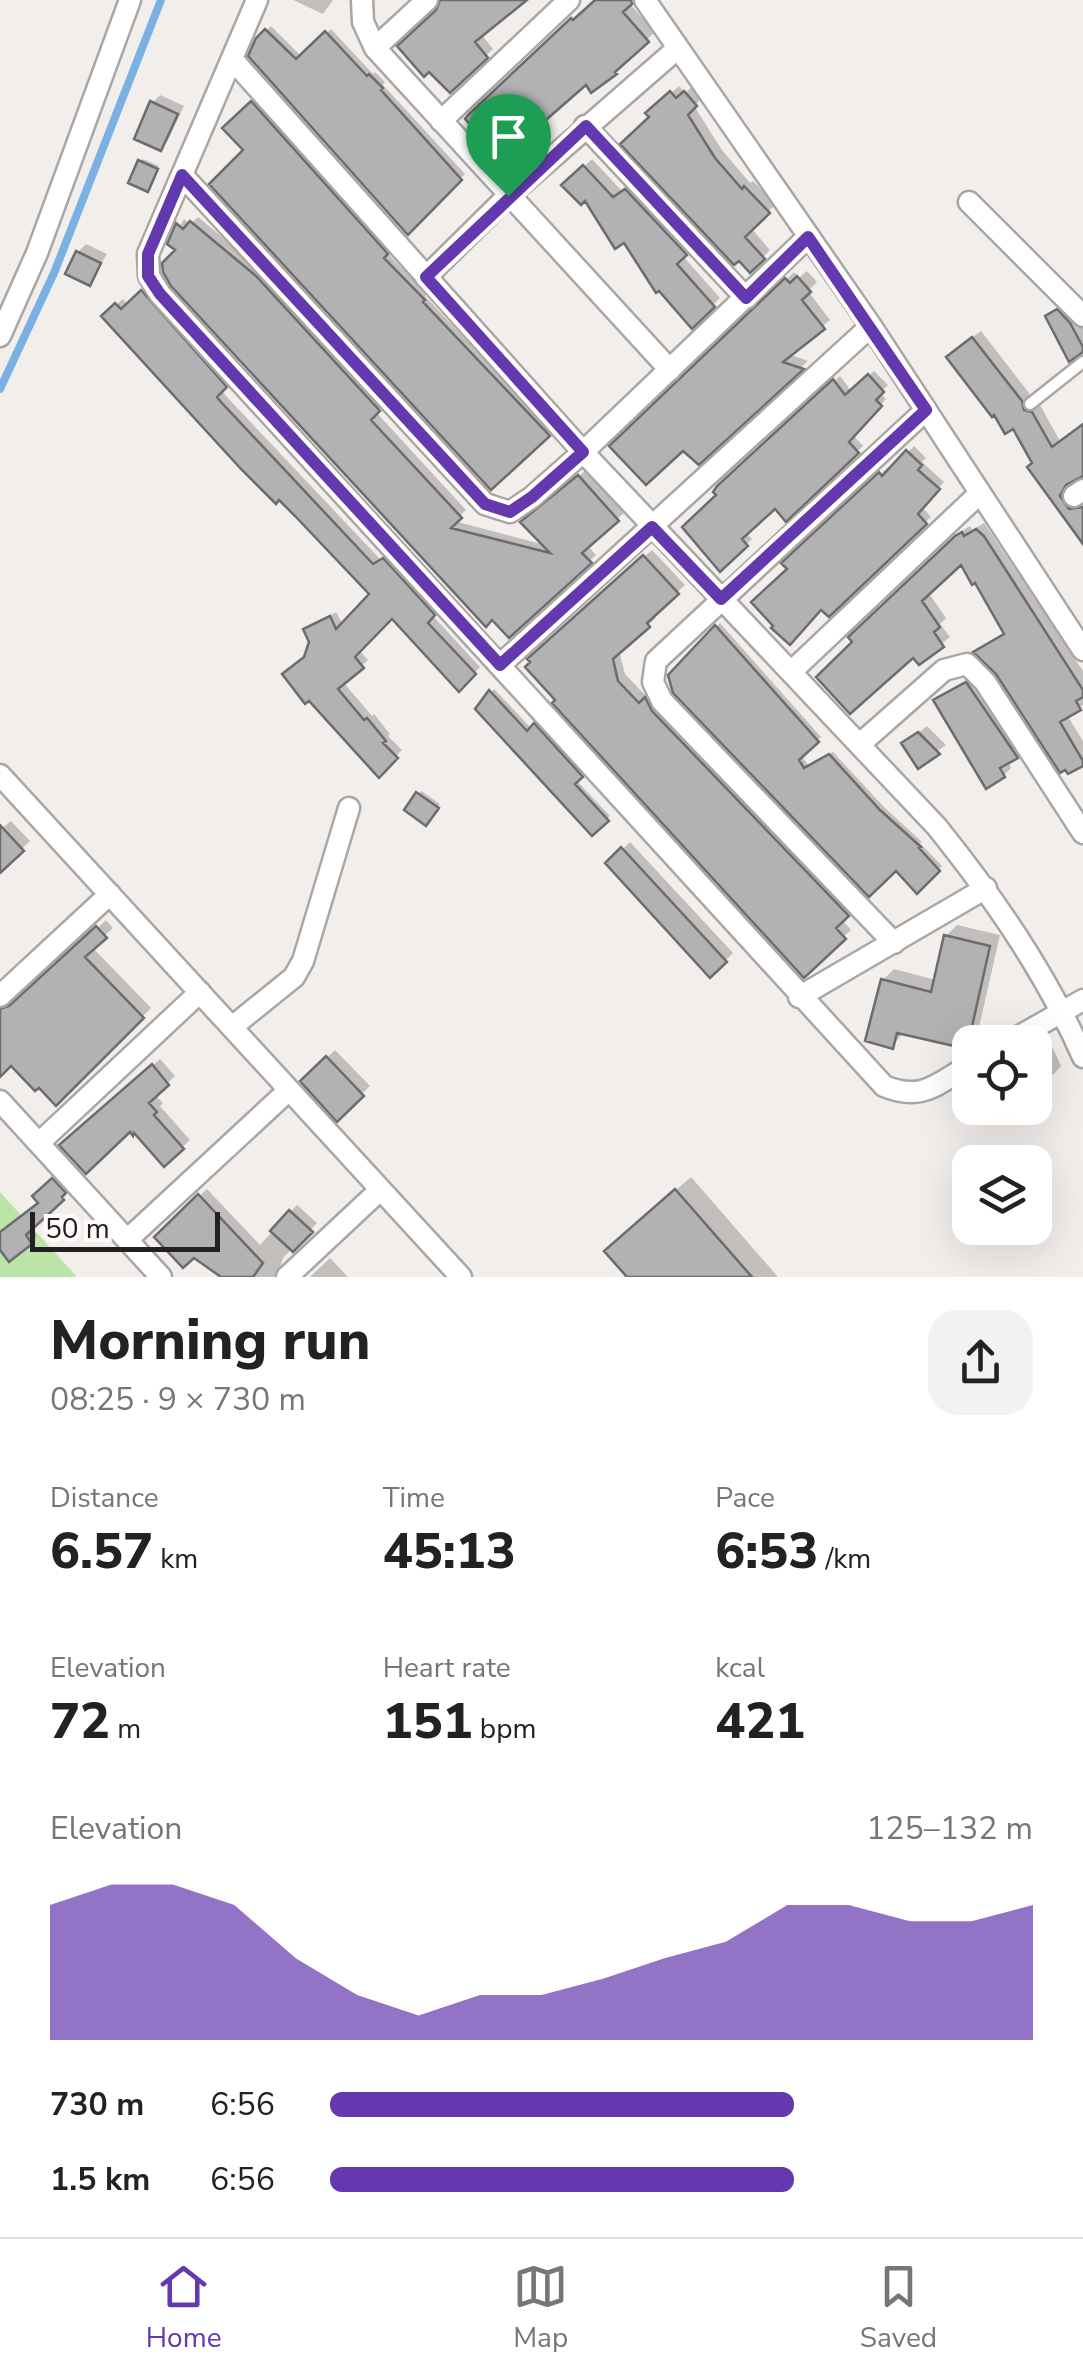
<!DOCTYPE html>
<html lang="en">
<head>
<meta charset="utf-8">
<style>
	:root { --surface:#fff; --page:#f2f2f2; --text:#222; --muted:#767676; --line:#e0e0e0; --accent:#6438af }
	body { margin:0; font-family:"Nunito Sans",sans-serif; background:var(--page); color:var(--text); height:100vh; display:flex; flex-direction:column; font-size:38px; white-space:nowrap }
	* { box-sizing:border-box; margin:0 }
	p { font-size:32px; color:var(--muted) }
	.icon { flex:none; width:55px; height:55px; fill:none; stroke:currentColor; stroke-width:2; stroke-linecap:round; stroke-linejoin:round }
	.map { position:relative; height:1277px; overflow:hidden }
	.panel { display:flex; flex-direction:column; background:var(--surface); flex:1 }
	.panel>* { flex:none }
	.buttons { position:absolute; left:952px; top:1025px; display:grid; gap:20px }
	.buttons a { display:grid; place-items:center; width:100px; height:100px; border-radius:20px; background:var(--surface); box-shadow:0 10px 40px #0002; font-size:50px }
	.scale { position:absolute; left:30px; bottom:25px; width:190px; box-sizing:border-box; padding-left:10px; border:5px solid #222020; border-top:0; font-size:28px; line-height:35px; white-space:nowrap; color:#222020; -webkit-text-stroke:8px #fffbfa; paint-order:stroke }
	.pin { position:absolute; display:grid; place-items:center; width:85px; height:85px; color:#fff; margin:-102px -42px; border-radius:50% 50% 50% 0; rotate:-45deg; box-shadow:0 0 10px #0007 }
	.pin .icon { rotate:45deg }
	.round { display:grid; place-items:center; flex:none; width:105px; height:105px; border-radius:30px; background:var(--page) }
	.headline { display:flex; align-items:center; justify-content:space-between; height:170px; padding:0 50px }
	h1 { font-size:55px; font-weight:800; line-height:75px }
	.stats { display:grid; grid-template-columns:repeat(3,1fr); gap:15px; height:170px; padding:10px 50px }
	.stats div { display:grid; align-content:center }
	.stats b { font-size:50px; font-weight:800 }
	.stats small { font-size:28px; font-weight:400 }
	.stats p { font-size:28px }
	.chart { height:280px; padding:20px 50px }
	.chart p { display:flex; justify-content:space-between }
	.chart svg { width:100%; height:180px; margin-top:10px; fill:var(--accent); opacity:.7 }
	ul { padding:0 50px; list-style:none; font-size:32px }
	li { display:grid; grid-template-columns:160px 120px 1fr; align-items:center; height:75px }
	li i { height:25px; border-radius:12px; background:var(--accent) }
	.tab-bar { display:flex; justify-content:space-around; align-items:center; height:140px; border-top:2px solid var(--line); background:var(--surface); font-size:28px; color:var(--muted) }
	.tab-bar a { display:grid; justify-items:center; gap:5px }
	.tab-bar .on { color:var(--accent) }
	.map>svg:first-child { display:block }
</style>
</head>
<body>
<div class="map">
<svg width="1083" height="1277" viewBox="0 0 1083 1277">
	<rect width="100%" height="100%" fill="#f2eeec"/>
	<!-- green -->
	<path fill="#bde4a7" d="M0 1192 77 1277H0Z"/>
	<!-- shadow -->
	<path fill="#0003" d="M293 0H333L323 14Z
		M442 0H521L481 34 493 49 450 90 439 10Z
		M598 0H632L629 3 655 32 621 63 623 65 615 73 469 119 580 12 582 15Z
		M271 26 302 57 331 29 373 74 375 72 385 82 383 85 465 174 408 231 258 39Z
		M679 86 685 93 693 86 703 97 694 106 722 150 750 183 753 181 776 204 751 228 770 250 750 270 648 113Z
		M160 95 184 106 168 140 160 148 153 102Z
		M256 98 390 248 386 252 427 294 425 296 552 430 527 455 226 128Z
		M143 159 159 166 151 185 140 162Z
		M592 159 622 191 634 183 693 246 683 256 720 298 692 325 625 240 586 197 565 185Z
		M198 217 262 270 385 403 376 412 466 510 454 521 545 545 529 516 585 471 624 513 587 545 596 555 509 635 170 243 184 219 190 224Z
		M86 244 107 254 89 283 69 273 78 252Z
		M807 271 817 282 808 291 830 320 789 354 808 361 699 462 683 448 612 446 794 272 799 278Z
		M149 286 231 380 221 389 226 396 380 559 390 553 439 608 432 615 480 667 460 688 393 615 359 650 368 660 343 682 372 716 374 714 390 734 388 736 402 750 379 774 307 656 311 641 306 629 336 612 343 625 372 594 104 316 123 299 128 305Z
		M1066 303 1083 318V352L1048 316Z
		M981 331 1029 393 1031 403 1040 405 1060 441 1083 424V474L1069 482V495L1083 503V540L1014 426 957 349Z
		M874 371 888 385 880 393 886 399 853 435 863 446 786 518 775 505 745 532 752 539 720 569V495L717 492 840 376 852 392Z
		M914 446 926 458 922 462 944 482 922 507 931 517 829 614 785 563 887 468 890 472Z
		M984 523 1083 671V705L1067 715 1083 741V764L977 652 1005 632 976 580 961 562 928 592 946 618 940 624 950 637 919 662 914 654 855 642 851 637 965 529 970 526 972 530Z
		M652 550 685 585 653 615 656 618 619 651 625 674 648 698 653 692 854 907 842 920 851 930 804 974 558 700 538 652Z
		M720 623 821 737 801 755 809 766 833 752 884 807 922 842 920 843 942 866 917 890 896 868 671 675Z
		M974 676 1024 749 1008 761 1011 768 1004 775 936 701Z
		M494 689 532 729 539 722 584 772 576 780 610 816 592 833 479 709Z
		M927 726 946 745 919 765 905 743Z
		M421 791 440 804 429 820 418 794Z
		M11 821 30 841 0 870V830Z
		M630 842 733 953 711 975 608 863Z
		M106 920 113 928 92 947 151 1008 56 1102 12 1062 0 1073V1003L21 998Z
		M957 925 1000 935 977 1036 966 1047 904 1032 892 1046 883 980 894 969 936 980 946 936Z
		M1050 1042 1061 1066 1054 1074 1035 1082V1049Z
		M335 1050 370 1086 337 1118 303 1081Z
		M160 1059 175 1076 155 1095 163 1103 160 1106 190 1140 164 1164 135 1130 70 1138Z
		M59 1174 70 1186 66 1190 68 1192 30 1228 37 1236 9 1258 0 1246V1233L41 1203 35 1196Z
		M691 1177 778 1277H630L622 1237Z
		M207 1189 260 1245 297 1205 317 1223 283 1258 279 1271 283 1277H225L193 1254 157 1237Z
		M330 1258 348 1277H310Z"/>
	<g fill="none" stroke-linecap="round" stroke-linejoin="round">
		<!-- stream -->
		<path stroke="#7bb1e2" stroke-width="8" d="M0 389 54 273 161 0"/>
	</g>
	<!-- building -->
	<path fill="#b2b1b4" stroke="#6c6b6e" stroke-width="2.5" d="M440 0H527L475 42 488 58 450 93 429 72 424 77 397 46 436 10Z
		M595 0H631L632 4 623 12 649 42 615 72 617 74 591 93 586 85 508 153 501 144 493 150 465 119 469 114 571 18 573 20Z
		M265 29 296 59 325 31 367 76 369 74 383 88 381 90 462 180 408 235 248 56 256 38Z
		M670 91 676 98 684 91 697 106 688 115 715 158 742 189 744 186 770 213 745 237 765 259 750 273 739 261 734 265 620 144 649 117 645 113Z
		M150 101 178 114 161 151 134 139Z
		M251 101 388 254 384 258 425 300 423 302 550 436 491 490 209 184 243 150 222 128Z
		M138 160 158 169 148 192 128 183Z
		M583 165 613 197 625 189 687 255 677 264 715 307 692 329 659 291 656 293 624 243 615 249 585 201 581 205 561 185Z
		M190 221 256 276 380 411 371 420 462 518 451 528 550 553 520 522 578 475 619 521 582 553 592 563 509 638 492 620 486 627 171 286 163 272 162 263 175 250 167 244 176 223 183 229Z
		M76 251 101 263 90 286 65 274Z
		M797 276 811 292 802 300 825 329 783 362 804 369 699 465 683 451 646 485 609 446 785 278 790 283Z
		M141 290 227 387 217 397 221 402 373 564 383 558 435 615 428 623 476 674 459 692 392 619 355 657 364 668 338 689 364 720 367 718 386 741 383 743 398 758 379 778 309 701 305 704 282 674 304 657 309 642 303 629 330 616 336 629 369 594 295 516 279 500 276 504 241 469 101 316 115 303 121 309Z
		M1057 309 1070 323 1083 347V352L1069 362 1045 316Z
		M972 337 1022 401 1024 410 1032 412 1052 447 1083 424V476L1066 485 1060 496 1069 509 1083 507V544L1027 467 1032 463 1013 429 1005 434 994 415 992 417 946 357Z
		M868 374 884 392 876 400 882 406 849 442 859 453 786 522 775 509 742 539 748 546 720 572 682 527 716 495 713 492 717 486 833 379 845 395Z
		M906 450 922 465 918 470 940 489 918 514 927 524 829 617 821 610 790 645 771 628 773 626 751 602 787 569 781 563 879 472 882 476Z
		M976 529 984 536 1083 690V697L1076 701 1081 710 1060 722 1083 761V766L1068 774 1065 770 1060 773 996 674 973 652 1004 634 975 583 972 585 961 565 922 601 940 627 934 632 944 647 919 665 913 658 850 714 816 677 852 642 848 637 955 536 962 532 964 536Z
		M643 555 679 594 647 623 650 627 613 659 618 681 639 703 645 697 652 711 849 916 836 928 846 939 804 978 552 703 555 700 525 667 530 662 527 659Z
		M715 625 819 742 799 760 804 768 829 754 880 810 921 847 919 848 940 871 917 894 896 871 869 897 673 693 668 675Z
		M966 682 1018 758 1000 768 1005 777 986 789 933 700Z
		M489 690 527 731 534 723 583 777 575 784 609 821 592 836 475 709Z
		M918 732 940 754 918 769 901 743Z
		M416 792 439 808 426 826 404 810Z
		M0 825 24 851 0 873Z
		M621 847 727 962 710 978 605 863Z
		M96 926 107 938 85 957 144 1018 56 1106 39 1088 35 1091 11 1066 0 1077V1009L9 1006Z
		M944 935 990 946 967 1049 897 1033 893 1049 865 1041 881 979 931 992Z
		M326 1056 364 1096 337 1122 300 1081Z
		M152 1064 169 1085 149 1103 157 1112 154 1115 184 1149 164 1167 134 1133 133 1136 130 1132 86 1174 59 1145Z
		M52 1178 66 1193 62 1197 64 1200 26 1235 32 1244 9 1262 0 1250V1232L38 1203 32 1196Z
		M675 1189 752 1277H627L604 1251Z
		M198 1194 263 1263 253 1277H221L194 1258 183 1268 154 1237Z
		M289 1210 313 1232 293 1252 270 1231Z"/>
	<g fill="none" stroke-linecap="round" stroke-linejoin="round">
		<!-- lane casing -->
		<g stroke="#aaa6a5" stroke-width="15">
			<path id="lane" d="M1030 404 1083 362"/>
		</g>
		<!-- street casing -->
		<g stroke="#aaa6a5" stroke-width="25">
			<path id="street" d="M257 0 148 254 149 276 160 294 884 1086C923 1102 936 1084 970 1065
				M362 0 363 22 375 48 670 370
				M645 0 871 326 1083 650
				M375 48 427 0
				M232 59 583 452 937 827C994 898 1046 973 1083 1057
				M441 121 569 0
				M585 126 746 298
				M182 175 485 504 510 512 532 497 583 452 808 237
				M969 202 1083 316
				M426 277 508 196 678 48
				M0 336 37 253 130 0
				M1074 496 1083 490
				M500 665 871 326
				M791 672 980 493
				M860 744 944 670 967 664 985 682 1083 833
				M0 775 461 1277
				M894 943 662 701 653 682 656 661 926 410
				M0 996 110 894
				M799 997 986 888
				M232 1027 294 977 303 961 349 808
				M1009 1042 1083 1000
				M0 1101 161 1277
				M40 1142 200 992
				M127 1240 289 1090
				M287 1277 380 1190"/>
		</g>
		<!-- lane -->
		<use href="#lane" stroke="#fff" stroke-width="10"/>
		<!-- street -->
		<use href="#street" stroke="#fff" stroke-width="20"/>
	</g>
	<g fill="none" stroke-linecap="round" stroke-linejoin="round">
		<!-- route casing -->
		<g stroke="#fff" stroke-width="20">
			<path id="route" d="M586 126 746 298 808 237 926 410 721 599 652 527 500 665 160 294 148 276V254L182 175 485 504 510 512 532 497 583 452 426 277Z"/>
		</g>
		<!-- route -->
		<use href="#route" stroke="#6438af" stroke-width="12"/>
	</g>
</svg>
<div class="buttons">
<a><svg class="icon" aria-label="locate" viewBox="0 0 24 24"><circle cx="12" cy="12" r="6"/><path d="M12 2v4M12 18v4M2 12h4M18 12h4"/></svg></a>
<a><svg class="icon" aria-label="layers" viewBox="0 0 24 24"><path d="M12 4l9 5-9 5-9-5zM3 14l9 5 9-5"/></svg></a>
</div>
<div class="scale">50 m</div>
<div class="pin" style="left:508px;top:196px;background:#1e9e55"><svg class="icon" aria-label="arrive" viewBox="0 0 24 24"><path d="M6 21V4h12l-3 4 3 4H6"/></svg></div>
</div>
<section class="panel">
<div class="headline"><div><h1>Morning run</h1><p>08:25 · 9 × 730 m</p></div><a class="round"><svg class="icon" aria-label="share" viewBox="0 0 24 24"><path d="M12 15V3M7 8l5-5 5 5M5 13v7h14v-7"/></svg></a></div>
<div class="stats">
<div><p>Distance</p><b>6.57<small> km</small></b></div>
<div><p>Time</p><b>45:13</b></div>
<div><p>Pace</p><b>6:53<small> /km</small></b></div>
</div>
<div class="stats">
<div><p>Elevation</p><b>72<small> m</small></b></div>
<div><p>Heart rate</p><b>151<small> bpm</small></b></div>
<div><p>kcal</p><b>421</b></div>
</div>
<div class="chart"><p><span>Elevation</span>125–132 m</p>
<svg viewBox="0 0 160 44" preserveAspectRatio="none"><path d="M0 44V11L10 6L20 6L30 11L40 24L50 33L60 38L70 33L80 33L90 29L100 24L110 20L120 11L130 11L140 15L150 15L160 11V44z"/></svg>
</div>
<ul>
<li><b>730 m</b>6:56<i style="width:66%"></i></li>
<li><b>1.5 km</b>6:56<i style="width:66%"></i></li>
</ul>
</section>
<nav class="tab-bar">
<a class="on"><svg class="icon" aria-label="home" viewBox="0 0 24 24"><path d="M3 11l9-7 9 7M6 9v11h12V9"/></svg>Home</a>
<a><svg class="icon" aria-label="map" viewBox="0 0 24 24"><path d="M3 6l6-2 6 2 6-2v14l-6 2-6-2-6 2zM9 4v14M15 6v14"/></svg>Map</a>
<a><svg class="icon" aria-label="saved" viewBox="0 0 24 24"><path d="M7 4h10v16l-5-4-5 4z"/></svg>Saved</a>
</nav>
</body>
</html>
